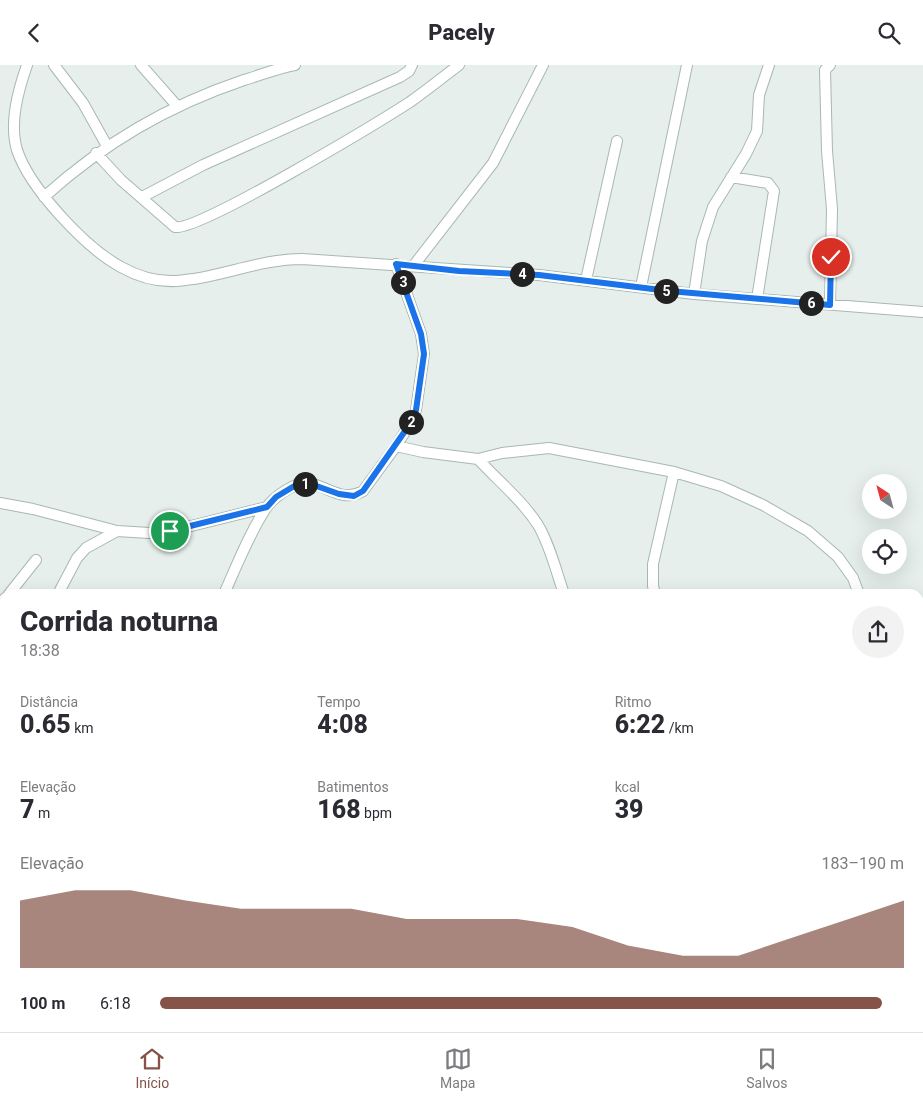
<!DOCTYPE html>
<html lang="pt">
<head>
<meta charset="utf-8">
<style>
	:root { --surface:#fff; --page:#f2f2f3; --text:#2b2b33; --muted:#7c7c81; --line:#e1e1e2; --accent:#855347 }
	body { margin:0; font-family:Roboto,sans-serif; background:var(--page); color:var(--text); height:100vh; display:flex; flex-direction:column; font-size:19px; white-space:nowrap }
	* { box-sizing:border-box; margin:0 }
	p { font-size:16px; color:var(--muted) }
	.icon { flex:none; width:28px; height:28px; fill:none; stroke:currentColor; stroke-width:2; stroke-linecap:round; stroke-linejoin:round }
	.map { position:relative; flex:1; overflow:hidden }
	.drawer { position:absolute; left:0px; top:524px; width:924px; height:444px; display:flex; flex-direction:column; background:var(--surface); border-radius:15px 15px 0 0; box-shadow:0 5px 20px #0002 }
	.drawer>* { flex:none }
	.needle { width:32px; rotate:324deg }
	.controls { position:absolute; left:862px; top:409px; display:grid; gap:10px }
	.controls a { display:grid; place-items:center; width:45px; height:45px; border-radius:50%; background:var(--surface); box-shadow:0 5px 20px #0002; font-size:25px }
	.pin { position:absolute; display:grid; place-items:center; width:42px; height:42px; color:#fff; margin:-21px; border:2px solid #fff; border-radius:50%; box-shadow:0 1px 5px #0007 }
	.km { position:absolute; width:25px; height:25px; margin:-12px; border-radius:50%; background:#222; color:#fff; font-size:14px; line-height:25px; text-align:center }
	.round { display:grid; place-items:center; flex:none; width:52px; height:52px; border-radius:26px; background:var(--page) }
	.overview { display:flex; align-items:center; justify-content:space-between; height:85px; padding:0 20px }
	h1 { font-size:28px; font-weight:800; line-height:38px }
	.metrics { display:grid; grid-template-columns:repeat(3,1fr); gap:8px; height:85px; padding:5px 20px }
	.metrics div { display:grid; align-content:center }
	.metrics b { font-size:25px; font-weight:800 }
	.metrics small { font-size:14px; font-weight:400 }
	.metrics p { font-size:14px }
	.chart { height:140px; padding:10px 20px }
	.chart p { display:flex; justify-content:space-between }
	.chart svg { width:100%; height:90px; margin-top:5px; fill:var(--accent); opacity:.7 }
	ul { padding:0 20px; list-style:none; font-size:16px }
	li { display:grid; grid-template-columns:80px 60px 1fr; align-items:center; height:38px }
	li i { height:12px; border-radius:6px; background:var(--accent) }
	header { display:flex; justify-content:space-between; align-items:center; height:65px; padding:0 20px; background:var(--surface); font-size:22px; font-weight:800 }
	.tabs { display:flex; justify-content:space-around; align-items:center; height:70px; border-top:1px solid var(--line); background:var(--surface); font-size:14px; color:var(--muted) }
	.tabs a { display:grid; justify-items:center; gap:2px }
	.tabs .on { color:var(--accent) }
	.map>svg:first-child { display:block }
</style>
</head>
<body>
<header><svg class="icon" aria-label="back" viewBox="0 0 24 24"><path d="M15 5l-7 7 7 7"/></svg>Pacely<svg class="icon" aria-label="search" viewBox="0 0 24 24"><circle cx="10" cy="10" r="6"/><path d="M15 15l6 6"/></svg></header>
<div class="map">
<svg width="923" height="967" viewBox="0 0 923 967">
	<rect width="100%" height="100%" fill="#e6efeb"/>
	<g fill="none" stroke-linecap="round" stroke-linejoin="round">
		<!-- street casing -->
		<g stroke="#a8b8b2" stroke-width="12">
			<path id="street" d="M27 0C18 26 9 58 17 85 30 124 86 183 121 202 137 211 157 217 176 216 182 216 188 214 194 214 231 208 265 194 302 194L539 210 694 229 923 247
				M54 0 83 38 107 81
				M141 0 178 42
				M830 0 825 5 827 86 832 144 830 239
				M96 88 121 115 175 162C196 168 382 55 410 37 427 25 443 12 459 0
				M731 112 768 118 774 126 757 234
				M44 132C104 78 167 41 244 15 261 10 278 3 295 0
				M142 132 203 100 400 12 409 6 412 0
				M414 200 493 98 543 0
				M586 215 617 76
				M641 222 687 0
				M694 229 702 176 713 142 746 89 757 66 759 30 769 0
				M396 381 423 387 478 394 502 388 549 383 674 407 721 421 763 440 808 466 838 492 853 513 859 529
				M478 394C497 415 522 435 538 460 550 480 556 506 564 529
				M0 438 33 444 117 466 149 468 171 466 267 442
				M9 529 36 495
				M58 529 77 493 86 483 117 466
				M224 529C237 500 249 469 266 443 274 432 294 417 308 418 328 421 342 438 363 426L396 381 410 359 416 345 424 289 421 269 396 199
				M655 529 653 521V499L674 407
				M0 539 5 533
				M0 559 5 562
				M919 659 923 657
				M0 667 5 670
				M919 671 923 672
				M919 705 923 694
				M0 710 5 713
				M919 771 923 773
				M919 859 923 858
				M0 929 5 921
				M919 930 923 928
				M919 956 922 967
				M254 962 262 967
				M640 962 651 967
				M34 967 36 962
				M91 967 94 962
				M152 967 155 962
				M219 967 222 962
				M360 967 363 962
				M660 967 662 962
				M776 967 780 962"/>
		</g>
		<!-- street -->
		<use href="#street" stroke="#fff" stroke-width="10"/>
	</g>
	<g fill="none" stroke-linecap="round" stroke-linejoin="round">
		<!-- route casing -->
		<g stroke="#fff" stroke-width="10">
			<path id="route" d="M170 466 267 442 276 432 296 420 308 418 339 429 354 431 363 426 410 359 416 345 424 289 421 269 396 199 459 206 539 210 669 226 830 240 831 192"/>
		</g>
		<!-- route -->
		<use href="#route" stroke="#1a73e8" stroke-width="6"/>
	</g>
</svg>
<div class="controls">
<a><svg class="needle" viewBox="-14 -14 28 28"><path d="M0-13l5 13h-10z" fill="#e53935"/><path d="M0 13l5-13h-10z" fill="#7c7c81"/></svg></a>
<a><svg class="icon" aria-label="locate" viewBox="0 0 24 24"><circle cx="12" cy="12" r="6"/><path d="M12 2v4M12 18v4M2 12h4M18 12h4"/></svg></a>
</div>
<div class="pin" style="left:170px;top:466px;background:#1e9e55"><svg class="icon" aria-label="arrive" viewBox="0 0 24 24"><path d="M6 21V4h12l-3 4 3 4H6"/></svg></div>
<div class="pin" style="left:831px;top:192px;background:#d93025"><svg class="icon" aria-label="check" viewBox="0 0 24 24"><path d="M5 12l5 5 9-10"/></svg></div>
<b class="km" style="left:305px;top:419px">1</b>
<b class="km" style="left:411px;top:357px">2</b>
<b class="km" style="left:403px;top:217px">3</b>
<b class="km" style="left:522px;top:209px">4</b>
<b class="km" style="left:666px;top:226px">5</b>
<b class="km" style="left:811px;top:238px">6</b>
<section class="drawer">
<div class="overview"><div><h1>Corrida noturna</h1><p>18:38</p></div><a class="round"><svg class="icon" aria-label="share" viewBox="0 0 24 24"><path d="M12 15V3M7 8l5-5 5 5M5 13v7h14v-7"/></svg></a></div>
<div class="metrics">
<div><p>Distância</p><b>0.65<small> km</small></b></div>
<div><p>Tempo</p><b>4:08</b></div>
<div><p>Ritmo</p><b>6:22<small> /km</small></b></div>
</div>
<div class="metrics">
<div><p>Elevação</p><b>7<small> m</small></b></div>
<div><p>Batimentos</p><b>168<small> bpm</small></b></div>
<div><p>kcal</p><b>39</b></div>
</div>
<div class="chart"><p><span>Elevação</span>183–190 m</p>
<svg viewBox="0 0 160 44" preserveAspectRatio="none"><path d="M0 44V11L10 6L20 6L30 11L40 15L50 15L60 15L70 20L80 20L90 20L100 24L110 33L120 38L130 38L140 29L150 20L160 11V44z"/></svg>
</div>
<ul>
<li><b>100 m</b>6:18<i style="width:97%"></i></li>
</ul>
</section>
</div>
<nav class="tabs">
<a class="on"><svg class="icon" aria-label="home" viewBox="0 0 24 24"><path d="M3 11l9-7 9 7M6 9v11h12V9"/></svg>Início</a>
<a><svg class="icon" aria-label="map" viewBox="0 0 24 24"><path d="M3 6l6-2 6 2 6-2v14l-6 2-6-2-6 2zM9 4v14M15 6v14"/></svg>Mapa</a>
<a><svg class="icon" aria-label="saved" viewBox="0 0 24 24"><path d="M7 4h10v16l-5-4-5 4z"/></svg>Salvos</a>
</nav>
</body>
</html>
